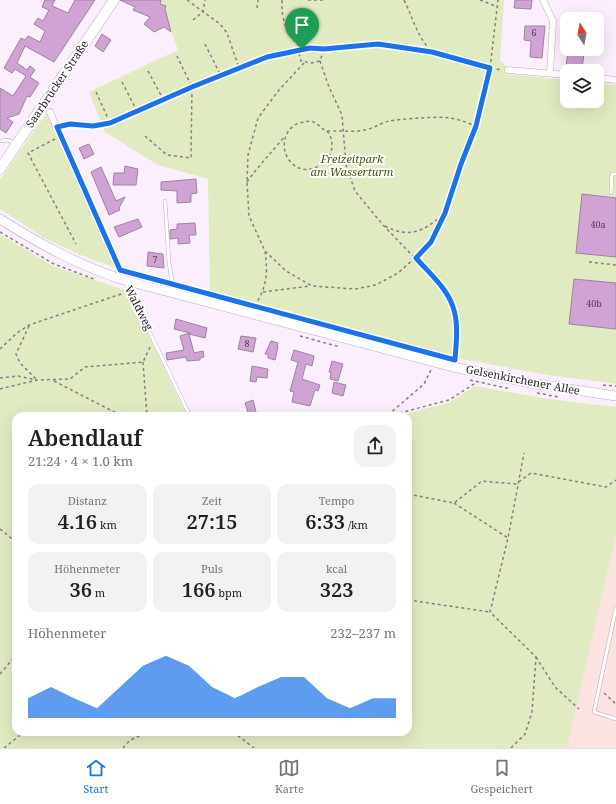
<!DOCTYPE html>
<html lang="de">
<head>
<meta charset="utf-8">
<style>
	:root { --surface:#fff; --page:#f2f2f2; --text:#202124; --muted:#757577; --line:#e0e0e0; --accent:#1a73e8 }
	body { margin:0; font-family:"Noto Serif",serif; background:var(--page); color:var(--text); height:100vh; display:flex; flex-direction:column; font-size:15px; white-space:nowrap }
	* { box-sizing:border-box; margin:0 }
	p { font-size:13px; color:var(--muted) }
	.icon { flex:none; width:22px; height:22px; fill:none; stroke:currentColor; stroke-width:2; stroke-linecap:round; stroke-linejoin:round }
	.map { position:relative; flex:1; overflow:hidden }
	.panel { position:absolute; left:12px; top:412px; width:400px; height:324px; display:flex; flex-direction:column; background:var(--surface); border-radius:12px; box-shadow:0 4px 16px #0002 }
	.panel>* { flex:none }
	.needle { width:26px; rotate:349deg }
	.fabs { position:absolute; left:560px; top:12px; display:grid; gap:8px }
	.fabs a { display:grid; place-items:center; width:44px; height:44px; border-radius:8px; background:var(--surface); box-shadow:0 4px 16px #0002; font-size:20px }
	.pin { position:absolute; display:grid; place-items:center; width:34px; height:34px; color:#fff; margin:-41px -17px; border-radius:50% 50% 50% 0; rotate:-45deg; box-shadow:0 0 4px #0007 }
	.pin .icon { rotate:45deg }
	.round { display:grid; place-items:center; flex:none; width:42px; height:42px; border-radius:12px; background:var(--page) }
	.headline { display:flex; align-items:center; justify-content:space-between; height:68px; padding:0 16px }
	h1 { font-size:22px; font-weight:600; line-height:30px }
	.stats { display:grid; grid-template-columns:repeat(3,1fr); gap:6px; height:68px; padding:4px 16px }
	.stats div { display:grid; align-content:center; border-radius:10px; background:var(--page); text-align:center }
	.stats b { font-size:20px; font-weight:600 }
	.stats small { font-size:11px; font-weight:400 }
	.stats p { font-size:11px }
	.chart { height:112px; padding:8px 16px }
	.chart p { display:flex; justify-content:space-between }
	.chart svg { width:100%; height:72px; margin-top:4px; fill:var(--accent); opacity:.7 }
	.tab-bar { display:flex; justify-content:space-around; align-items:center; height:56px; border-top:1px solid var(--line); background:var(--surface); font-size:11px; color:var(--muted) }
	.tab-bar a { display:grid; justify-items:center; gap:2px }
	.tab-bar .active { color:var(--accent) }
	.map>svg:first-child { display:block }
</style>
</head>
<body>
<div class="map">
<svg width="616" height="748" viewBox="0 0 616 748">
	<rect width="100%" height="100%" fill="#fceffd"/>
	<!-- education -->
	<path fill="#fde2e2" d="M616 535V748H567L576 709Z"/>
	<!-- green -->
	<path fill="#e1ebc2" d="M160 0H504L500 60 506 66 505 74 567 80V101H597V83L616 85V198L582 195 616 257V283L574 279 569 324 616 329V384L548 375 455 358 210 292 208 179 158 165 105 132 89 92 178 50Z
		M47 112 115 268 78 254 44 238 0 209V180Z
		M0 234 53 266 128 291 187 416H16V732H408V416H398L450 402 475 386 548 399 616 407V535L567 748H0Z"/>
	<!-- building -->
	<path fill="#d1a3d4" stroke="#99859a" d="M45 0H55L52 6 68 13 75 0H95L54 62 25 46 17 63 27 70 30 66 35 70 30 77 39 83 30 97 27 96 19 114 7 118 13 122 6 133 0 129V88L13 96 26 76 15 69 12 73 4 68 21 38 25 40 28 36 40 42 45 31 34 24 38 18 43 21 49 10 42 7Z
		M120 0H161L160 4 166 6 165 9 171 32 164 27 154 32 144 24 150 17 133 10 135 7Z
		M515 0H532L531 9 514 8Z
		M525 26H545L542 58 530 57 531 41 524 40Z
		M102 34 111 40 103 52 95 46Z
		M568 52 584 54 582 68 566 66Z
		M89 144 94 154 84 159 79 148Z
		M125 166 138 169 136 185H113L114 173H124Z
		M101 167 116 201 125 197 119 208 120 210 109 215 91 172Z
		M196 179 197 193 191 194V202L177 203V191L161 190V182Z
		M582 194 616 198V257L576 253Z
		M138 219 142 227 119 237 114 227Z
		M195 223 196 235H189L190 243 178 244V238L170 239V230L177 229V224Z
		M148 252 163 254 164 268 147 266Z
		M574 279 616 283V329L569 324Z
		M176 319 207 328 205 338 189 334 194 353 203 351 204 357 200 358V360L187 361 186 357 167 360 166 353 184 350 180 336 190 333 174 329Z
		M241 336 256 338 253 352 238 349Z
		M271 341 278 343 277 346 278 347 275 360 268 358V354H265Z
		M294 350 314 356 312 366 306 364 302 379 320 385 318 391 315 390 310 406 292 402 294 392 290 391 298 362 291 360Z
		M332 361 343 364 338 381 330 379 331 372H329Z
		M252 366 268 369 267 378 257 377 256 382 250 381Z
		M334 382 346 385 343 396 332 393Z
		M253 400 257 416H249L245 403Z"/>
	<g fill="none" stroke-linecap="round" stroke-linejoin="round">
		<!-- lane casing -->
		<g stroke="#bda8be" stroke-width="4">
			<path id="lane" d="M57 127C72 124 87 127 102 125
				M0 141 8 140 15 144
				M611 193 612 174H616
				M165 201 169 263 174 292
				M126 283 190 416
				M616 608 594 712 616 719"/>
		</g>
		<!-- street casing -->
		<g stroke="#bda8be" stroke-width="7">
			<path id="street" d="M543 0 553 21 550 73
				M508 70 567 75
				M597 78 616 80
				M50 112 124 280"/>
		</g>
		<!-- secondary casing -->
		<g stroke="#bda8be" stroke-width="10">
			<path id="secondary" d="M0 219C41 245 78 265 124 280L453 367 530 383 616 396"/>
		</g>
		<!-- primary casing -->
		<g stroke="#bda8be" stroke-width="11">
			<path id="primary" d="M0 169 114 0"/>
		</g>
		<!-- path -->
		<path stroke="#857b86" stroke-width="1.5" stroke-dasharray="3 3" stroke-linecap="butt" d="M187 0 220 24 227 33 239 68
			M282 0C281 21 287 35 302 49L299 54 301 61 311 63 320 61 324 49
			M308 0H326
			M404 0C414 20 416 35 432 52
			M480 0 498 7
			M257 8 258 0
			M193 20 203 12 205 0
			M205 44 220 74
			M320 61 329 87 342 115 346 165 355 191 383 225 434 278 451 300 455 314V359
			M304 63 279 90 258 118 248 155 247 182 249 216 265 251 286 271 312 286 355 289 376 285 398 273 415 258 431 242 445 213 461 164 476 126 490 68 498 0
			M148 71 163 99
			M122 82 137 111
			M96 92 110 123
			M106 124 220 75 267 57 310 48 324 49 378 44 403 47 501 70
			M327 131C346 155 307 185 289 160 280 148 284 127 300 123 318 117 316 127 327 131 329 131 334 131 336 131 345 131 355 132 364 130 373 129 380 123 389 121 400 119 440 116 450 118 459 119 468 123 476 126
			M145 136 167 155 191 158 192 87 177 56
			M55 139 28 153 76 244
			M247 182C259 165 272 152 285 136
			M385 226C410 239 424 231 444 214
			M0 232 54 264 94 279
			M589 262 616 265
			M263 292 310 286
			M255 306C267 285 268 275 265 251
			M29 326 16 354 20 363 37 380
			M300 336 340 347
			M0 349 17 333 29 325 124 293
			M143 362 147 416
			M0 378 18 376 36 380
			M470 380 511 389
			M54 381 122 416
			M603 385 616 386
			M0 389 37 380 70 379 85 367 143 362 150 347
			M537 393 559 397
			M388 415 424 384 431 370
			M388 416 449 400 477 382
			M408 494 454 503 482 481 516 484 531 473 606 487 616 480
			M454 503 508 538
			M0 529 16 542
			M408 600 490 612
			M536 657 555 687 579 709
			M0 674 16 655
			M604 693 616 704
			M233 732 254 748
			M4 748 24 732
			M123 748 130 740 149 732
			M511 748 525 734 532 712 536 657 490 612 508 538 524 453"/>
		<!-- lane -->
		<use href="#lane" stroke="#fff" stroke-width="3"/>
		<!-- street -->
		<use href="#street" stroke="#fff" stroke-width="6"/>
		<!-- secondary -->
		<use href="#secondary" stroke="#fff" stroke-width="9"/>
		<!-- primary -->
		<use href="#primary" stroke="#fff" stroke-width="10"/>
	</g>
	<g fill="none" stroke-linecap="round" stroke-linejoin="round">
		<!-- route casing -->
		<g stroke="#fff" stroke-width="8">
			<path id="route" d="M378 44 432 52 490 68 476 126 461 164 445 213 431 242 416 258C429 273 447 288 453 307 459 324 456 344 455 360L120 270 57 127 70 124 93 126 110 123 192 87 267 57 310 48 324 49Z"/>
		</g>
		<!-- route -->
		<use href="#route" stroke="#1a73e8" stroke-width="5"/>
	</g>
	<g text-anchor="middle" stroke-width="4" stroke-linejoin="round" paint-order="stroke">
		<!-- number labels -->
		<g font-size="9" fill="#4e3d50">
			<text x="534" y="36">6</text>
			<text x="598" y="228">40a</text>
			<text x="155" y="263">7</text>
			<text x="594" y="307">40b</text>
			<text x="247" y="347">8</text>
		</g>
		<!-- street labels -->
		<g font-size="11" fill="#231b24" stroke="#fff">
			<text transform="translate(57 84) rotate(-56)" y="4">Saarbrücker Straße</text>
			<text transform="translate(139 308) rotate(63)" y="4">Waldweg</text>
			<text transform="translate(523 380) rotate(11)" y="4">Gelsenkirchener Allee</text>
		</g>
		<!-- park labels -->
		<g font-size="11" font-style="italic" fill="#49540d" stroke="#fff">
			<text x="352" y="163">Freizeitpark<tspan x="352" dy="13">am Wasserturm</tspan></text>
		</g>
	</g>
</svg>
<div class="fabs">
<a><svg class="needle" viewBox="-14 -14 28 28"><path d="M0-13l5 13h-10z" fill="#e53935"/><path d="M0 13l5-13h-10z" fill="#757577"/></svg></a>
<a><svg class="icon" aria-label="layers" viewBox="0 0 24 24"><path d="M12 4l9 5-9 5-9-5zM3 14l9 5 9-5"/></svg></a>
</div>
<div class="pin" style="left:302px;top:49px;background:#1e9e55"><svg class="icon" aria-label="arrive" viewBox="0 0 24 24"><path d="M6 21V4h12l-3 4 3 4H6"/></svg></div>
<section class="panel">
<div class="headline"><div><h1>Abendlauf</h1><p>21:24 · 4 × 1.0 km</p></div><a class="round"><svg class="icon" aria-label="share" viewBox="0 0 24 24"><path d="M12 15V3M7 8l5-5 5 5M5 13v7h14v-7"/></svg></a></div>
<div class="stats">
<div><p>Distanz</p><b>4.16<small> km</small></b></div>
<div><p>Zeit</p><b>27:15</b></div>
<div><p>Tempo</p><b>6:33<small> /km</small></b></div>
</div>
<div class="stats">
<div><p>Höhenmeter</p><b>36<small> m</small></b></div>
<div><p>Puls</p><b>166<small> bpm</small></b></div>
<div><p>kcal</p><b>323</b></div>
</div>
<div class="chart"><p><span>Höhenmeter</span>232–237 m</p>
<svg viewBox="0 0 160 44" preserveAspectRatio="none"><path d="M0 44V32L10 25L20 32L30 38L40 25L50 12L60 6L70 12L80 25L90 32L100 25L110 19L120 19L130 32L140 38L150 32L160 32V44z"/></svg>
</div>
</section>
</div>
<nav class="tab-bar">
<a class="active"><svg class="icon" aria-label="home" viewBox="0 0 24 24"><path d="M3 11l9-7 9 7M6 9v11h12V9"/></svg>Start</a>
<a><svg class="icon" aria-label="map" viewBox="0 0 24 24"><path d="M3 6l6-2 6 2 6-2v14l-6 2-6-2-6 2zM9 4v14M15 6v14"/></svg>Karte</a>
<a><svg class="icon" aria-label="saved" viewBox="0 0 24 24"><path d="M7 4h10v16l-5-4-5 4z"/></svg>Gespeichert</a>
</nav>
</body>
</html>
